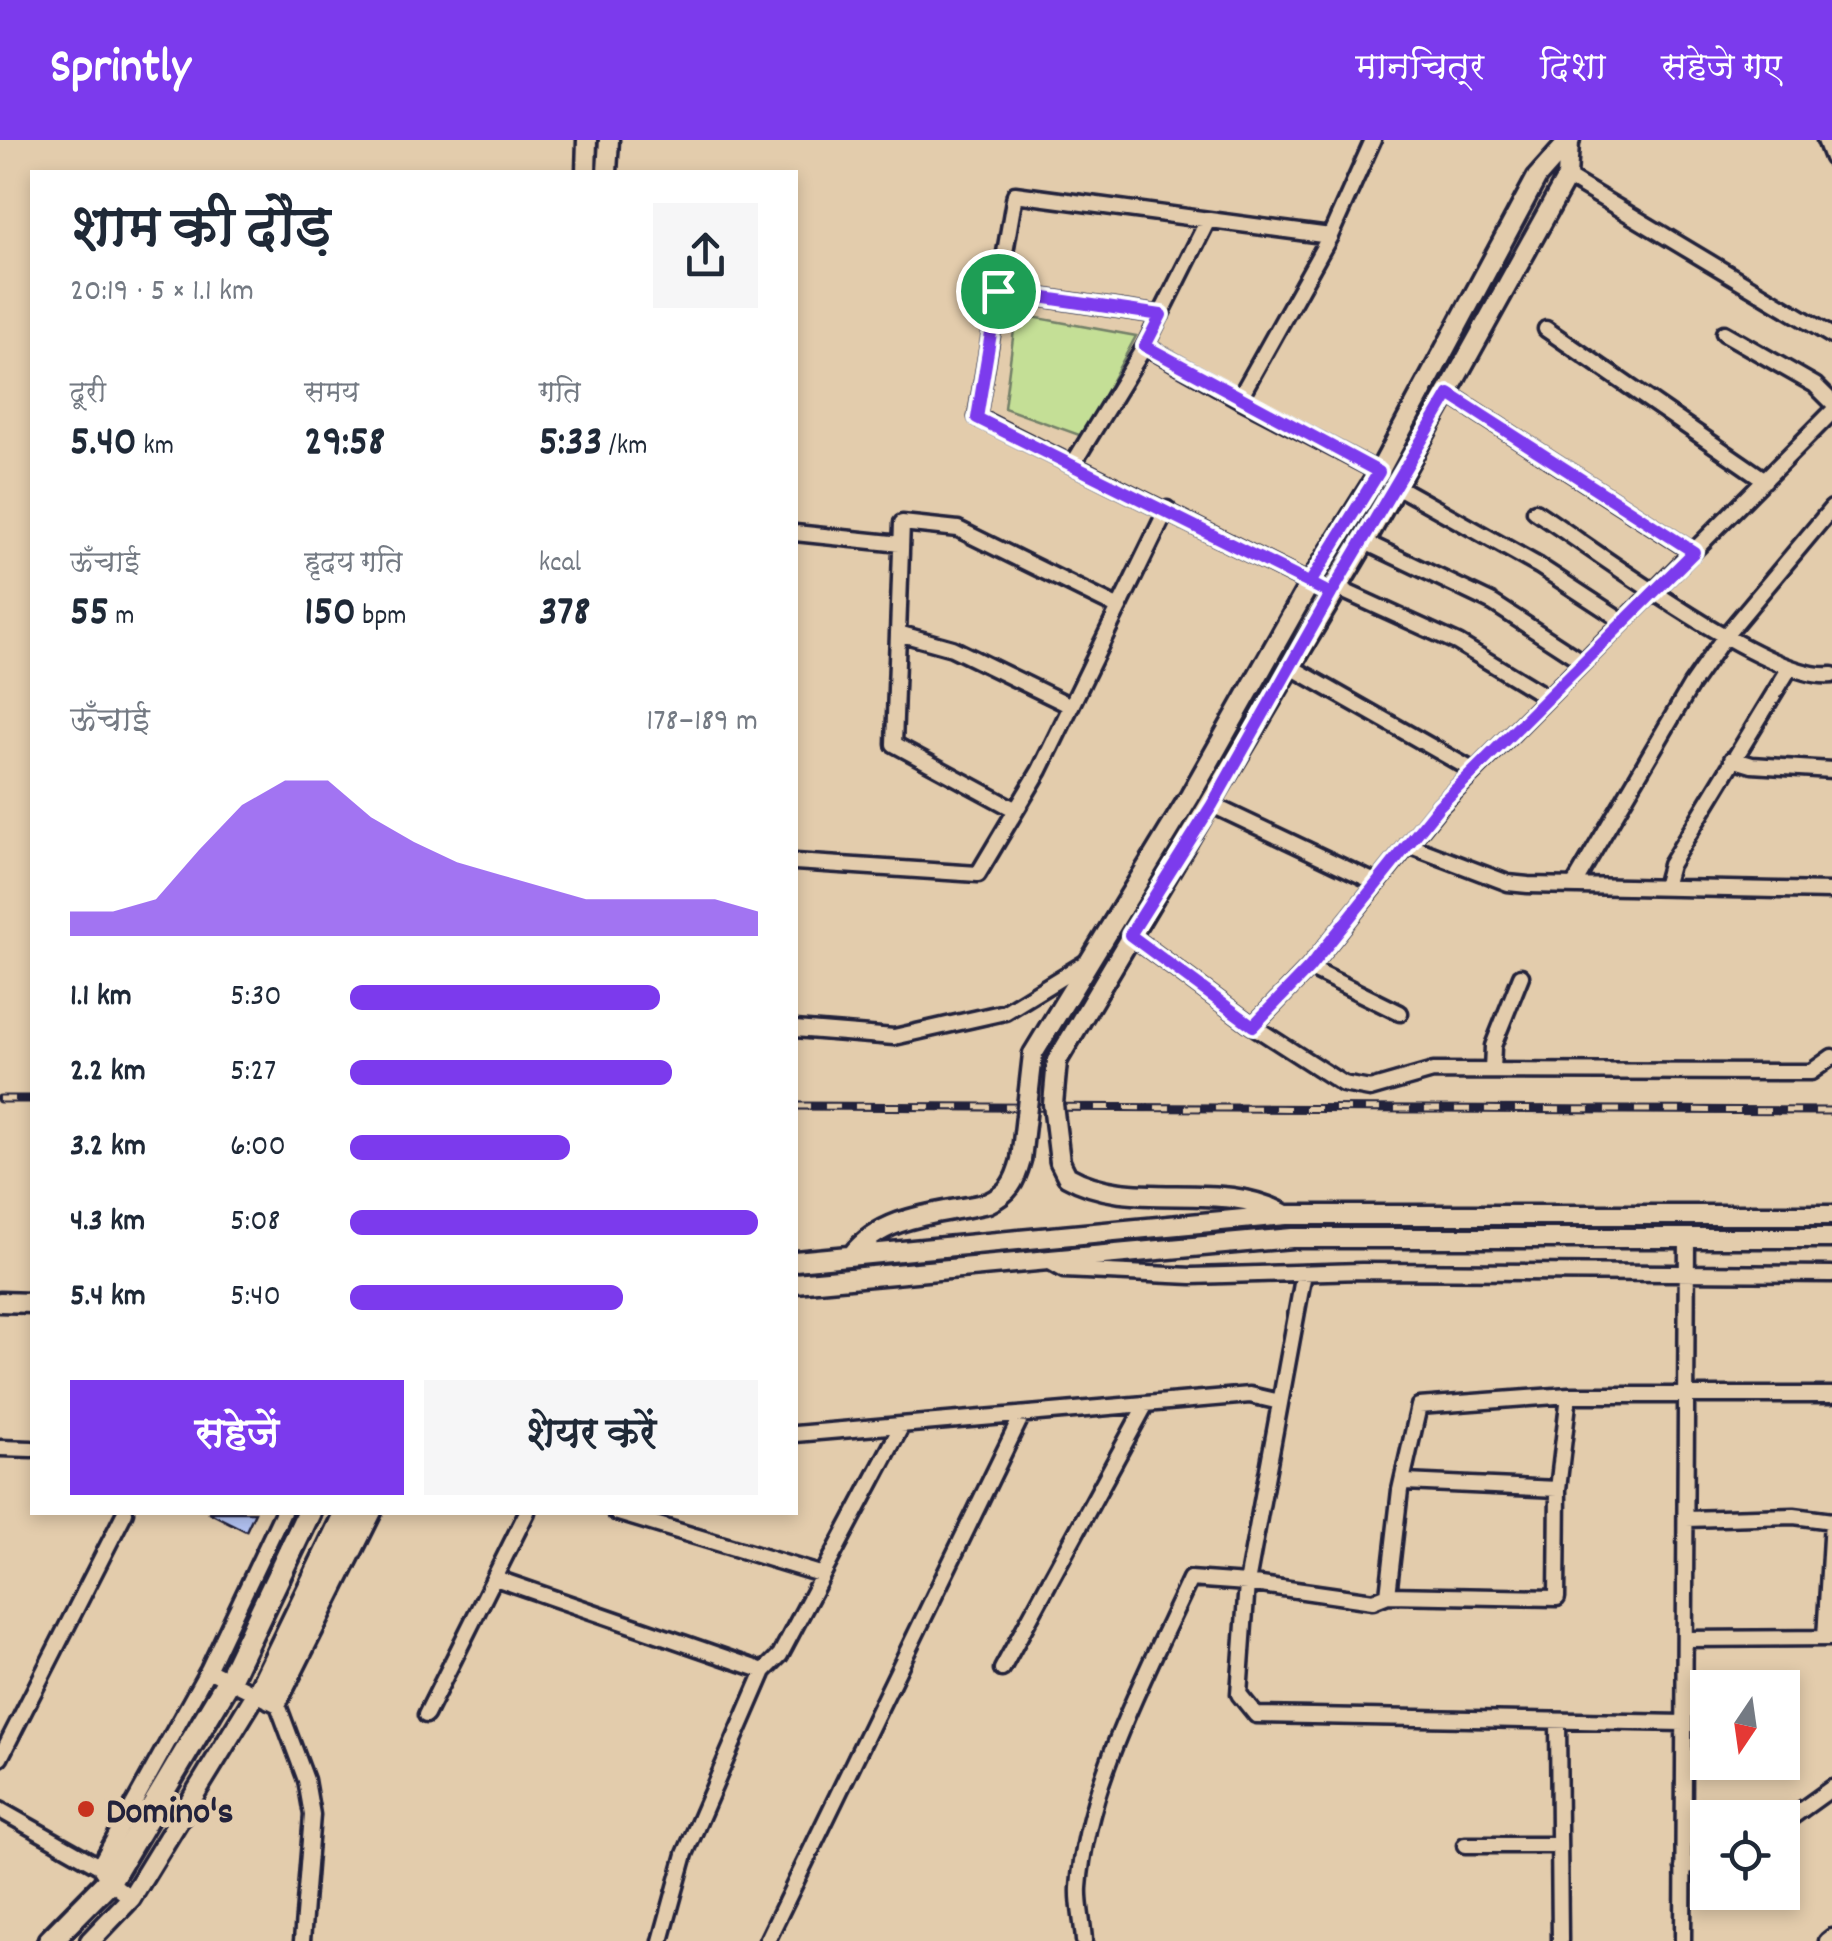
<!DOCTYPE html>
<html lang="hi">
<head>
<meta charset="utf-8">
<style>
	:root { --surface:#fff; --page:#f6f6f7; --text:#1f2937; --muted:#747a83; --accent:#7c3aed }
	body { margin:0; font-family:Dekko,"Playpen Sans Deva",sans-serif; background:var(--page); color:var(--text); height:100vh; display:flex; flex-direction:column; font-size:38px; white-space:nowrap }
	* { box-sizing:border-box; margin:0 }
	p { font-size:32px; color:var(--muted) }
	.icon { flex:none; width:55px; height:55px; fill:none; stroke:currentColor; stroke-width:2; stroke-linecap:round; stroke-linejoin:round }
	.map { position:relative; flex:1; overflow:hidden }
	.panel { position:absolute; left:30px; top:30px; width:768px; height:1345px; display:flex; flex-direction:column; background:var(--surface); border-radius:0px; box-shadow:0 5px 15px #0003 }
	.panel>* { flex:none }
	.needle { width:65px; rotate:193deg }
	.fabs { position:absolute; left:1690px; top:1530px; display:grid; gap:20px }
	.fabs a { display:grid; place-items:center; width:110px; height:110px; border-radius:0px; background:var(--surface); box-shadow:0 5px 15px #0003; font-size:50px }
	.pin { position:absolute; display:grid; place-items:center; width:85px; height:85px; color:#fff; margin:-42px; border:5px solid #fff; border-radius:50%; box-shadow:0 2px 10px #0007 }
	.round { display:grid; place-items:center; flex:none; width:105px; height:105px; border-radius:0px; background:var(--page) }
	.head { display:flex; align-items:center; justify-content:space-between; height:170px; padding:0 40px }
	h1 { font-size:55px; font-weight:700; line-height:75px }
	.metrics { display:grid; grid-template-columns:repeat(3,1fr); gap:15px; height:170px; padding:10px 40px }
	.metrics div { display:grid; align-content:center }
	.metrics b { font-size:42px; font-weight:700 }
	.metrics small { font-size:28px; font-weight:400 }
	.metrics p { font-size:28px }
	.chart { height:280px; padding:20px 40px }
	.chart p { display:flex; justify-content:space-between }
	.chart svg { width:100%; height:180px; margin-top:10px; fill:var(--accent); opacity:.7 }
	.action { display:flex; gap:20px; margin-top:auto; padding:20px 40px }
	.action a { flex:1; height:115px; border-radius:0px; background:var(--accent); color:#fff; font-size:40px; font-weight:700; line-height:115px; text-align:center }
	.action a+a { background:var(--page); color:var(--text) }
	ul { padding:0 40px; list-style:none; font-size:32px }
	li { display:grid; grid-template-columns:160px 120px 1fr; align-items:center; height:75px }
	li i { height:25px; border-radius:12px; background:var(--accent) }
	header { display:flex; align-items:center; gap:60px; box-sizing:border-box; height:140px; padding:0 50px; background:var(--accent); color:#fff }
	header strong { font-size:48px }
	nav { display:flex; gap:55px; margin-inline-start:auto; font-size:35px }
	.map>svg:first-child { display:block }
</style>
</head>
<body>
<header>
<strong>Sprintly</strong>
<nav><a>मानचित्र</a><a>दिशा</a><a>सहेजे गए</a></nav>
</header>
<div class="map">
<svg width="1832" height="1801" viewBox="0 0 1832 1801">
	<rect width="100%" height="100%" fill="#e3ccac"/>
	<filter id="ink" filterUnits="userSpaceOnUse"><feTurbulence type="fractalNoise" baseFrequency=".01" numOctaves="2"/><feDisplacementMap in="SourceGraphic" scale="20" xChannelSelector="R" yChannelSelector="G"/><feConvolveMatrix kernelMatrix="1 2 1 2 8 2 1 2 1" color-interpolation-filters="sRGB"/></filter>
	<g filter="url(#ink)">
		<!-- green -->
		<path fill="#c4df96" stroke="#738068" stroke-width="2.5" d="M1016 174 1136 196 1082 296 1004 268Z"/>
		<!-- building -->
		<path fill="#b3c3f3" stroke="#22223b" stroke-width="2.5" d="M208 1372H255L246 1391Z"/>
		<g fill="none" stroke-linecap="round" stroke-linejoin="round">
			<!-- minor casing -->
			<g stroke="#22223b" stroke-width="21">
				<path id="minor" d="M1825 0 1832 18
					M1567 37 1832 196
					M1330 96 1239 259 1379 332
					M998 151 1161 175
					M1546 189 1765 340
					M1724 193 1815 245 1832 262
					M1145 206 1208 80
					M1449 254 1693 412
					M1073 324 1145 206 1239 259
					M1396 346 1539 426 1623 481
					M1535 371C1594 409 1769 543 1832 535
					M795 393 901 404
					M1365 402 1493 463 1582 521
					M1335 447 1458 503 1547 557
					M1331 454 977 277 1015 54 1330 96 1373 0
					M898 493 952 508 1071 566
					M1291 527 1474 631
					M1732 619 1752 625 1832 630
					M1212 665 1377 743
					M1016 670 894 604 902 383 958 389 1119 468
					M1408 705 1508 743 1528 745 1832 751
					M795 722 978 734 1040 630 1167 369
					M1575 743 1691 545 1725 496 1832 368
					M1664 747 1670 725 1789 529
					M1130 795 1253 886 1309 828 1439 667 1832 272
					M1309 828 1400 873
					M1253 886 1343 944 1370 949 1433 931 1811 932 1832 917
					M795 889 894 897 1005 872 1085 823
					M1492 931 1493 906 1521 836
					M1046 1120 1064 1130 1192 1136 1362 1131 1832 1134
					M1569 1255 1558 1349 1557 1458 1388 1455 1373 1461 1247 1443 1239 1554 1256 1575 1684 1583
					M795 1294 1250 1255 1280 1262
					M0 1308 32 1309
					M1405 1342 1558 1349
					M615 1372 820 1434
					M1686 1379 1794 1376 1832 1381
					M495 1438 764 1531
					M1388 1455 1400 1350 1419 1266 1569 1255H1832
					M1825 1498 1832 1381
					M1685 1499 1832 1498
					M1002 1529 1146 1264
					M208 1530 278 1565 306 1640 312 1675 302 1801
					M269 1561 361 1372
					M278 1565 374 1372
					M426 1575 527 1372
					M1558 1581 1560 1801
					M0 1618 125 1372
					M0 1670 99 1726 109 1741 131 1758
					M1782 1684 1832 1648
					M1465 1705H1556
					M99 1726 208 1530 283 1372
					M1683 1728 1708 1719
					M661 1801 685 1714 764 1531 780 1515 901 1287
					M767 1801 1022 1275
					M1084 1801C1083 1783 1078 1765 1079 1748 1086 1645 1147 1532 1190 1439L1247 1443 1304 1133
					M1683 1801 1687 1097
					M1827 1801 1832 1797"/>
			</g>
			<!-- tertiary casing -->
			<g stroke="#22223b" stroke-width="25">
				<path id="tertiary" d="M586 32 587 0
					M607 32 609 0
					M1033 914 1190 656 1310 443 1379 332 1537 37 1570 0
					M1057 921 1365 402 1567 37 1569 2
					M1060 1022 1067 1036C1133 1074 1218 1037 1284 1074
					M852 1115C884 1074 940 1074 988 1063 1009 1053 1015 1042 1021 1020
					M795 1121 1286 1075H1832
					M795 1143 1292 1098H1832
					M0 1162 32 1163
					M90 1801 131 1758 256 1554 344 1372"/>
			</g>
			<!-- primary casing -->
			<g stroke="#22223b" stroke-width="30">
				<path id="primary" d="M50 1801 109 1741 229 1540 309 1372"/>
			</g>
			<!-- minor -->
			<use href="#minor" stroke="#e3ccac" stroke-width="14"/>
			<!-- tertiary -->
			<use href="#tertiary" stroke="#e3ccac" stroke-width="18"/>
			<!-- primary -->
			<use href="#primary" stroke="#e3ccac" stroke-width="22"/>
			<!-- rail casing -->
			<g stroke="#22223b" stroke-width="9">
				<path id="rail" d="M0 959H32
					M795 966 1832 971"/>
			</g>
			<!-- rail -->
			<use href="#rail" stroke="#e3ccac" stroke-width="5" stroke-dasharray="15" stroke-linecap="butt"/>
			<!-- tertiary-bridge casing -->
			<g stroke="#22223b" stroke-width="25" stroke-linecap="butt">
				<path id="tertiary-bridge" d="M1057 921 1053 964 1060 1022
					M1021 1020 1033 914"/>
			</g>
			<!-- tertiary-bridge -->
			<use href="#tertiary-bridge" stroke="#e3ccac" stroke-width="18"/>
		</g>
	</g>
	<g fill="none" stroke-linecap="round" stroke-linejoin="round" filter="url(#ink)">
		<!-- route casing -->
		<g stroke="#fff" stroke-width="20">
			<path id="route" d="M998 151 977 278 1331 454 1212 665 1130 795 1253 886 1309 828 1439 666 1694 412 1449 254 1331 454 1310 443 1379 332 1145 206 1161 175 998 151"/>
		</g>
		<!-- route -->
		<use href="#route" stroke="#7c3aed" stroke-width="12"/>
	</g>
	<!-- markers -->
	<circle fill="#c8321e" stroke="#e3ccac" stroke-width="4" cx="86" cy="1669" r="10"/>
	<g text-anchor="middle" stroke-width="10" stroke-linejoin="round" paint-order="stroke">
		<!-- poi labels -->
		<g font-size="38" font-weight="bold" fill="#22223b" stroke="#e3ccac" text-anchor="start">
			<text x="106" y="1682">Domino's</text>
		</g>
	</g>
</svg>
<div class="fabs">
<a><svg class="needle" viewBox="-14 -14 28 28"><path d="M0-13l5 13h-10z" fill="#e53935"/><path d="M0 13l5-13h-10z" fill="#747a83"/></svg></a>
<a><svg class="icon" aria-label="locate" viewBox="0 0 24 24"><circle cx="12" cy="12" r="6"/><path d="M12 2v4M12 18v4M2 12h4M18 12h4"/></svg></a>
</div>
<div class="pin" style="left:998px;top:151px;background:#1e9e55"><svg class="icon" aria-label="arrive" viewBox="0 0 24 24"><path d="M6 21V4h12l-3 4 3 4H6"/></svg></div>
<section class="panel">
<div class="head"><div><h1>शाम की दौड़</h1><p>20:19 · 5 × 1.1 km</p></div><a class="round"><svg class="icon" aria-label="share" viewBox="0 0 24 24"><path d="M12 15V3M7 8l5-5 5 5M5 13v7h14v-7"/></svg></a></div>
<div class="metrics">
<div><p>दूरी</p><b>5.40<small> km</small></b></div>
<div><p>समय</p><b>29:58</b></div>
<div><p>गति</p><b>5:33<small> /km</small></b></div>
</div>
<div class="metrics">
<div><p>ऊँचाई</p><b>55<small> m</small></b></div>
<div><p>हृदय गति</p><b>150<small> bpm</small></b></div>
<div><p>kcal</p><b>378</b></div>
</div>
<div class="chart"><p><span>ऊँचाई</span>178–189 m</p>
<svg viewBox="0 0 160 44" preserveAspectRatio="none"><path d="M0 44V38L10 38L20 35L30 23L40 12L50 6L60 6L70 15L80 21L90 26L100 29L110 32L120 35L130 35L140 35L150 35L160 38V44z"/></svg>
</div>
<ul>
<li><b>1.1 km</b>5:30<i style="width:76%"></i></li>
<li><b>2.2 km</b>5:27<i style="width:79%"></i></li>
<li><b>3.2 km</b>6:00<i style="width:54%"></i></li>
<li><b>4.3 km</b>5:08<i style="width:100%"></i></li>
<li><b>5.4 km</b>5:40<i style="width:67%"></i></li>
</ul>
<div class="action"><a>सहेजें</a><a>शेयर करें</a></div>
</section>
</div>
</body>
</html>
